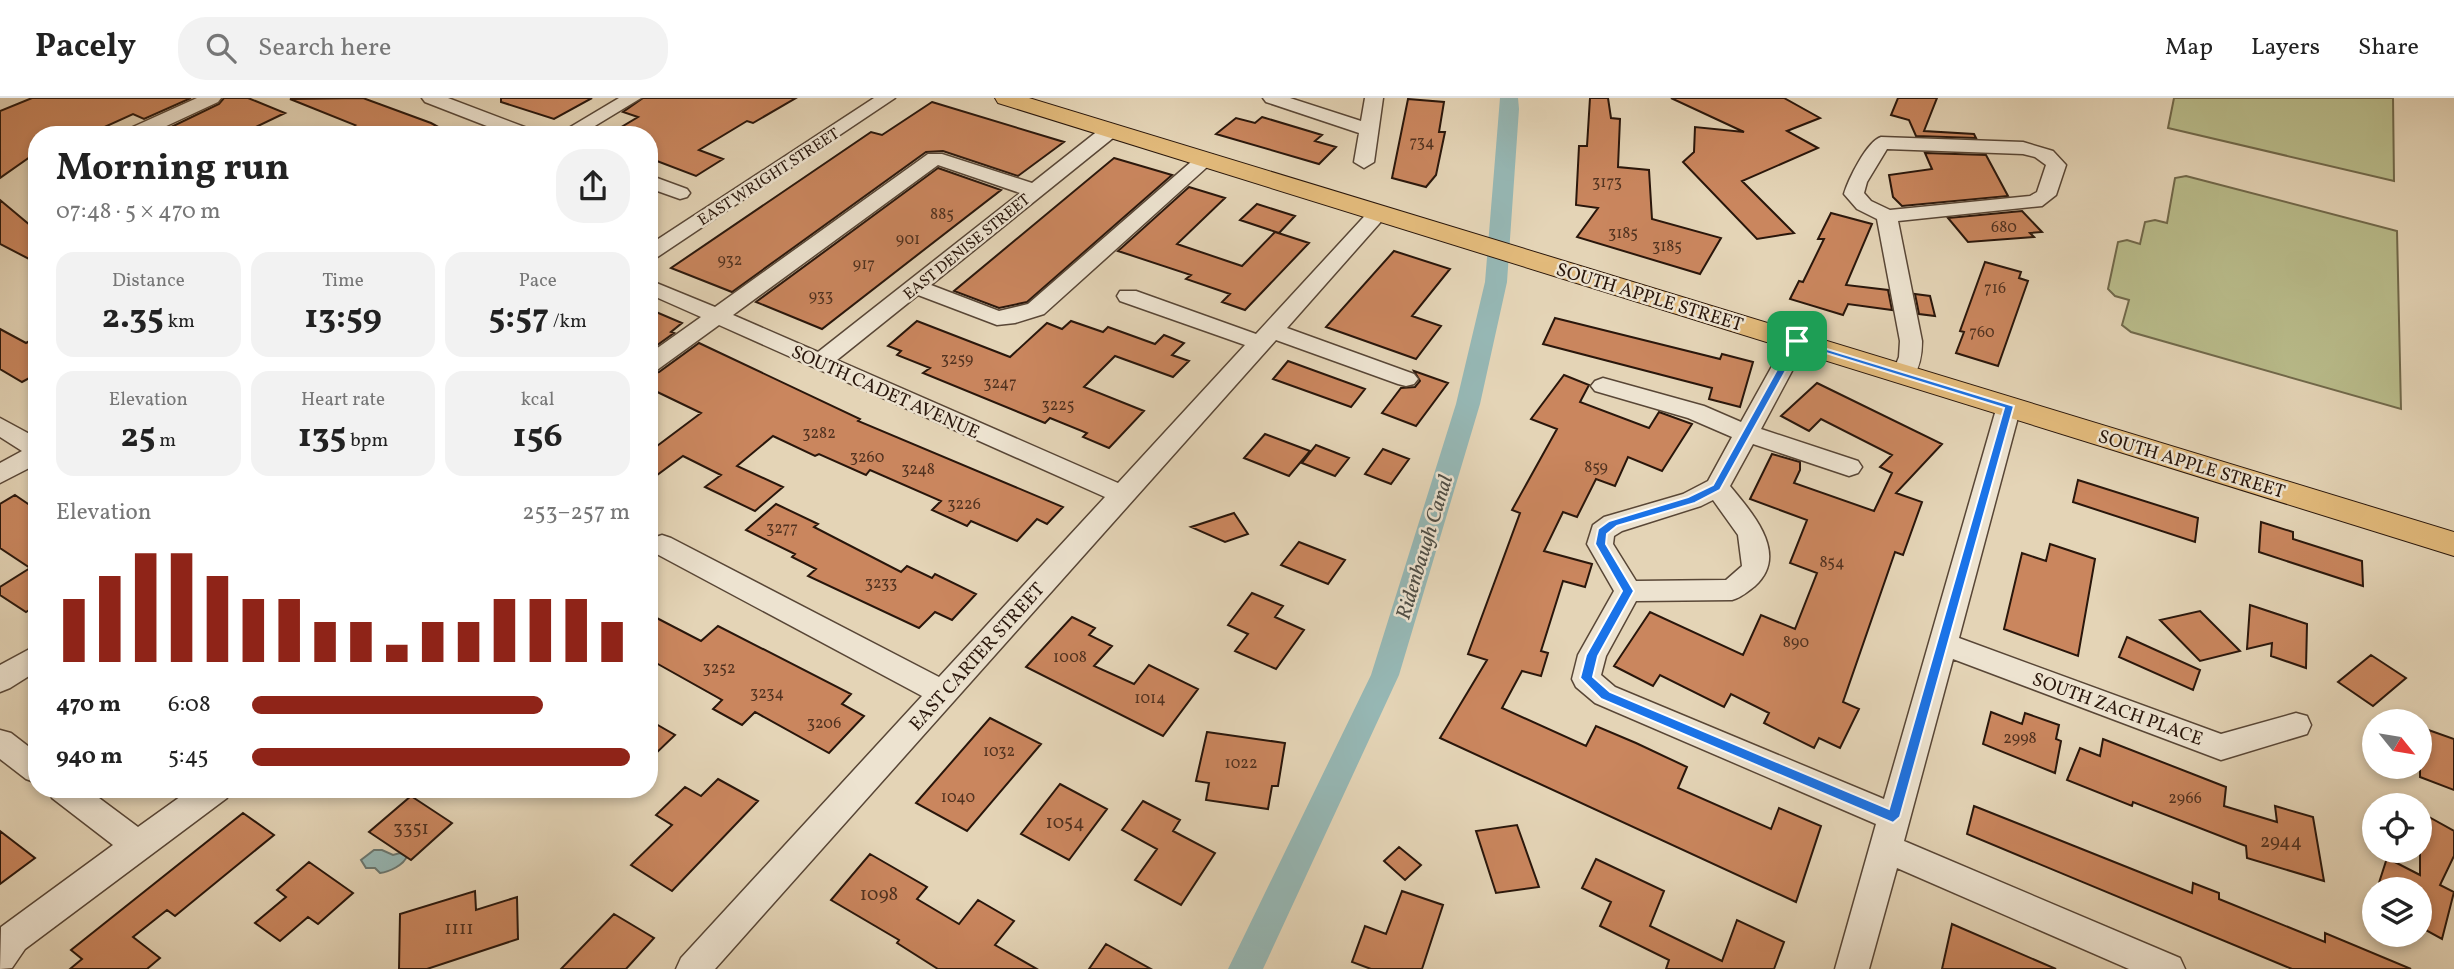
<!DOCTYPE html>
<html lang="en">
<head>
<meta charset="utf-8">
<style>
	:root { --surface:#fff; --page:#f2f2f2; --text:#222; --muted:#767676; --line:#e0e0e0; --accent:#8f2418 }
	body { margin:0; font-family:Vollkorn,serif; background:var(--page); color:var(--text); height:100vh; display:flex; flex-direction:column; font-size:26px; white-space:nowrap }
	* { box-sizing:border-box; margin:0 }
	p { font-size:23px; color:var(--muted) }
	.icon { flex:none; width:38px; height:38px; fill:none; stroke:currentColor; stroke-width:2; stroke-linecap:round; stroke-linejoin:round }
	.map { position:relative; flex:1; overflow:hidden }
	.panel { position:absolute; left:28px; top:28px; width:630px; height:672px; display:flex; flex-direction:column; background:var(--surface); border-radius:28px; box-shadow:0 4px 10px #0003 }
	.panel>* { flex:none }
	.needle { width:46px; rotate:120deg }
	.buttons { position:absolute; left:2362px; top:611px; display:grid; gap:14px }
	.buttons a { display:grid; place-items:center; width:70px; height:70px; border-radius:50%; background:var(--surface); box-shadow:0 4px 10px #0003; font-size:35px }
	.pin { position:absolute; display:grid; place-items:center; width:60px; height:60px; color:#fff; margin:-30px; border-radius:14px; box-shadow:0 4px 10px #0006 }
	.round { display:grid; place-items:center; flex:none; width:74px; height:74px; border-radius:28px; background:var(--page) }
	.summary { display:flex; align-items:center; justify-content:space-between; height:119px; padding:0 28px }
	h1 { font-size:38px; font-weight:700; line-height:52px }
	.metrics { display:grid; grid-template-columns:repeat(3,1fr); gap:10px; height:119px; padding:7px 28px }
	.metrics div { display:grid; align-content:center; border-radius:18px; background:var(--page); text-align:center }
	.metrics b { font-size:35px; font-weight:700 }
	.metrics small { font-size:19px; font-weight:400 }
	.metrics p { font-size:19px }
	.chart { height:196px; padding:14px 28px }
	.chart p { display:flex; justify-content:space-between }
	.chart svg { width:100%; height:126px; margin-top:7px; stroke:var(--accent); stroke-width:6 }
	ul { padding:0 28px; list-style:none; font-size:23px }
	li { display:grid; grid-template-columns:112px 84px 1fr; align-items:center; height:52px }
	li i { height:18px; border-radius:9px; background:var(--accent) }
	header { display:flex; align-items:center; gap:42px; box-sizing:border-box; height:98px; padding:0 35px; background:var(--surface); border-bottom:2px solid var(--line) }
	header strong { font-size:33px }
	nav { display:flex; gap:38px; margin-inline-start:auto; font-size:24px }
	.search { width:490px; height:63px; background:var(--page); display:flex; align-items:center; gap:18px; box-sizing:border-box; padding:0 24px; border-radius:28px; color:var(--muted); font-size:26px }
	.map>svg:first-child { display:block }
</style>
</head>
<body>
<header>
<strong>Pacely</strong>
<div class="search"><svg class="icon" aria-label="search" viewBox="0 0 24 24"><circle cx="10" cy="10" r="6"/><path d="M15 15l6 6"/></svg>Search here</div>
<nav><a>Map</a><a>Layers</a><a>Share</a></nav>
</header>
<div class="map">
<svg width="2454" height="871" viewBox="0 0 2454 871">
	<rect width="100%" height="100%" fill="#e4d4b6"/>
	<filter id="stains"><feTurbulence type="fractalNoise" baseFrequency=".00286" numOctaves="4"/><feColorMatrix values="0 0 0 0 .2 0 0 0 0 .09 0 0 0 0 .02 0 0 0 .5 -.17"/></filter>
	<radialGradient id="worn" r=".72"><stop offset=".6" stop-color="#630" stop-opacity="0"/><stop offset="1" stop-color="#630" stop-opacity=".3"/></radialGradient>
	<!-- green -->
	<path fill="#b9bc8b" stroke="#71694b" stroke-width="2" d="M2174 0H2393L2394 83 2168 30Z
		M2186 78 2397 133 2401 311 2131 234 2122 227 2129 202 2115 198 2108 191 2118 144 2127 142 2140 146 2145 124 2155 122 2167 125 2175 80Z"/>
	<!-- water -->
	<path fill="#96b7b4" stroke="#6a7770" stroke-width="2" d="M374 752H382L393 757 400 755 407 758C404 767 389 774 380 775L375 770H366L361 762Z"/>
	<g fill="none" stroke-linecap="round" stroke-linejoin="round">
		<!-- canal -->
		<path fill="#96b7b4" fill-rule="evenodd" d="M1500 0H1518L1519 11 1507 184 1480 306 1399 577 1263 871H1228L1371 577 1456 306 1485 184Z"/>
	</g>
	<!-- building -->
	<path fill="#ca865e" stroke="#29160b" stroke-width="2" d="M32 0H191L144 21 133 16 87 37H37V54L0 80V13Z
		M224 0H248L285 15 239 37H181L167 31 219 6Z
		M363 0 431 25 453 37H336L355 27 290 1Z
		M501 0H592L554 21 501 4Z
		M643 0H796L753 25 747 23 699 52 723 61 696 78 649 60V37H608L638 19 623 14Z
		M1590 0H1608L1611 20 1620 21 1618 69 1649 72 1652 121 1721 140 1700 176 1577 139 1598 110 1576 107 1579 48H1587Z
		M1671 0H1784L1820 20 1787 33 1818 50 1742 83 1794 135 1757 141 1683 64 1694 54 1695 29 1744 34Z
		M1898 0H1937L1924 33 1974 36 1976 40 1916 38 1909 22 1891 17Z
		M1408 1 1444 4 1439 34H1445L1436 77 1426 89 1392 80Z
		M932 4 1064 44 1018 78 943 53 926 54 732 194 671 170 871 34 882 37Z
		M1262 19 1322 37 1315 43 1336 49 1319 66 1216 36 1236 20 1255 25Z
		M1925 55 1986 57 2008 98 1902 108 1893 99 1889 77 1932 71Z
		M1114 60 1172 77 1027 204 999 210 954 193Z
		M938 70 1001 92 822 231 756 204Z
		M1189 89 1225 100 1177 146 1242 168 1275 134 1309 145 1245 212 1222 204 1230 196 1186 181 1191 177 1118 153Z
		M0 102 37 133V165L0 146Z
		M1257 106 1295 118 1279 135 1240 122Z
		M2022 113 2042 134 2030 135 2034 139 1968 144 1948 120Z
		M1831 115 1872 126 1846 187 1888 192 1892 212 1848 206 1843 217 1790 201 1799 183 1803 184 1824 141H1818Z
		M1394 153 1450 171 1412 218 1441 228 1416 261 1326 229Z
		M1985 164 2021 174 2019 180 2028 183 1998 268 1956 255 1964 234 1960 233Z
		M1915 196 1930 198 1935 218 1919 216Z
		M649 211 682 225 671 234 674 235 649 253Z
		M1555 220 1720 261 1722 256 1753 264 1740 309 1709 301 1712 290 1543 246Z
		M917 223 1010 259 1047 225 1062 231 1071 223 1103 234 1108 229 1155 246 1164 237 1184 245 1172 257 1189 263 1173 279 1115 258 1084 289 1144 313 1109 350 1083 339 1087 335 1050 320 1045 325 923 275 930 270 897 257 901 253 888 248Z
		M0 231 26 245 37 239V276L22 284 0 271Z
		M699 245 860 321 858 323 1063 409 1047 426 1037 421 1017 443 971 423 967 428 932 412 941 403 870 372 866 377 819 356 815 358 773 338 737 368 783 389 755 413 705 389 721 377 683 358 649 383V354L701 315 649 290V276L659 274Z
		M1288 263 1365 291 1351 309 1273 281Z
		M1414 273 1448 285 1416 328 1382 315 1401 290 1415 289 1420 283Z
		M1564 277 1589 287 1580 304 1649 330 1659 314 1692 326 1662 373 1628 359 1615 388 1596 381 1577 419 1563 414 1544 453 1592 466 1585 489 1563 483 1541 553 1548 555 1541 578 1522 573 1502 610 1586 648 1596 628 1636 645 1687 669 1678 690 1771 731 1779 710 1821 728 1796 804 1440 640 1487 562 1468 556 1520 415 1512 412 1557 331 1531 321Z
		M1817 285 1942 346 1896 395 1922 404 1903 457 1895 454 1843 604 1859 611 1840 650 1819 640 1814 650 1764 625 1769 615 1731 596 1724 609 1660 577 1653 588 1614 568 1650 514 1743 557 1761 517 1795 531 1817 475 1790 465 1807 422 1750 401 1772 356 1800 364V372L1794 385 1874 413 1892 375 1880 369 1892 357 1821 321 1809 333 1781 318Z
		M1265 336 1310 353 1289 378 1244 360Z
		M1316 347 1349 360 1335 378 1302 365Z
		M1383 351 1409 361 1391 386 1365 376Z
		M2078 382 2198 420 2195 444 2073 404Z
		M15 397 37 412V507L26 514 0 497V489L30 470 0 450V406Z
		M776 406 818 426 814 429 901 474 907 468 932 480 935 476 976 496 952 522 935 514 919 530 808 478 816 471 792 459 795 456 746 432Z
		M1234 415 1248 436 1225 444 1191 429Z
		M2261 424 2293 434V441L2362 463 2363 488 2259 454Z
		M1299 444 1345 462 1328 486 1281 467Z
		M2050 446 2095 461 2078 558 2004 531 2022 455 2046 463Z
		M1252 495 1283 508 1275 519 1304 532 1276 571 1235 553 1248 536 1228 527Z
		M2250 507 2307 526 2306 570 2271 558 2272 545 2247 551Z
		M2200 513 2240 553 2200 563 2160 522Z
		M649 516 701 543 718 528 851 596 842 606 864 618 829 655 755 614 742 627 713 611 722 602 649 561Z
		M1072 519 1095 530 1089 537 1112 548 1094 568 1134 586 1149 567 1198 591 1163 638 1026 569Z
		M2127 539 2200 572 2193 592 2119 559Z
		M2371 557 2406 580 2373 608 2338 584Z
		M1991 614 2022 626 2025 615 2059 627 2056 641 2061 643 2055 675 1983 646Z
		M990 620 1041 646 967 733 916 705Z
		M649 622 675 637 649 662Z
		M2420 629 2454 641V692L2420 679Z
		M1207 634 1285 645 1278 688H1272L1268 711 1206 702 1209 685 1196 683Z
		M2103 641 2226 689 2224 708 2277 724 2275 708 2313 719 2324 783 2247 760 2246 748 2133 704 2132 708 2067 682 2080 650 2100 658Z
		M718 681 758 703 672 793 631 767 672 727 656 717 685 689 701 698Z
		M1060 686 1107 711 1069 762 1021 736Z
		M411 698 452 725 411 762 369 734Z
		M1143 703 1180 722 1173 733 1215 755 1181 807 1135 782 1157 751 1122 732Z
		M1974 708 2192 795 2193 785 2219 795V801L2325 844V835L2411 871H2292L1967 736Z
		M2420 714 2454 733V758L2440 787 2454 794 2442 841 2420 829V791H2377L2387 760 2420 777Z
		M243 715 274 737 175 818 167 812 133 839 160 860 147 871H70L82 861 71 852Z
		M1517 727 1539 789 1496 795 1476 733Z
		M0 733 35 760 0 786Z
		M1399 749 1421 767 1405 782 1384 763Z
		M870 756 927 789 917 801 959 826 978 802 1014 823 995 847 1037 871H938L897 845 899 842 831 802Z
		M1596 761 1664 793 1650 828 1722 863 1737 822 1784 844 1774 871H1666L1669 862 1600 828 1611 804 1582 790Z
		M309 764 353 795 318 826 308 819 280 843 255 825 286 799 277 792Z
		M475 793 476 812 517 799 518 841 427 871H399L400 816Z
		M1402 793 1443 807 1422 871H1371L1352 864 1365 828 1386 836Z
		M614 816 654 840 626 871H561Z
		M1952 826 2056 871H1942Z
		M1106 846 1151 871H1089Z"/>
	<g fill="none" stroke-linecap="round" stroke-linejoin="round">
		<!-- minor casing -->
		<g stroke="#584636" stroke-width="3">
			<path id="minor" d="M197 0H221L218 4 147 37H122L124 33Z
				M422 0H448L535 33 537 37H510L425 4Z
				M619 0H641L580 37H557Z
				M874 0H895L656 160 649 162V147Z
				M1263 0H1290L1361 23 1365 0H1383L1374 64 1364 70 1354 64 1359 35 1266 4Z
				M1111 26 1120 32 1118 36 931 187 999 213 1028 206 1199 57H1213L1216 61 1044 216 1015 225 997 227 918 197 837 262 1118 385 1245 247 1120 203 1117 198 1120 193H1136L1256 236 1372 110H1386L1389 114 1386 118 1287 230 1414 276 1418 281 1414 286 1406 288 1398 286 1276 242 715 871H676L681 860 922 598 653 454 649 448 653 440 662 437 671 440 939 579 1105 399 719 227 657 272 649 274V256L701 219 649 196V182L715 209 928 56H942L1032 85 1104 28ZM938 67 1020 95 818 254 733 217Z
				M1881 39 2023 44 2053 53 2066 67 2056 97 2042 108 1898 123 1922 243C1922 257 1920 269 1912 281L1904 283 1896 281 1892 276 1899 259 1900 243 1877 121 1857 111 1844 96C1848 82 1867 43 1881 39ZM1887 51 2023 56 2035 59 2046 67 2037 94 2030 98 1890 112 1871 103 1864 95 1867 84Z
				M649 77 687 91 690 95 687 99 680 101 649 90Z
				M1797 236 1805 238 1808 243 1761 331 1858 363 1862 369 1858 375 1849 378 1753 346 1730 388C1752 415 1790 456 1755 488 1747 494 1742 499 1732 502L1636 503 1606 558 1601 577 1615 589 1884 701 1997 308 2001 302 2009 300 2017 302 2021 308 1959 540 2221 636 2296 615 2307 618 2311 627 2307 636 2221 662 1953 561 1904 743 2180 860 2185 871H2129L1897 770 1869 871H1835L1876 726 1595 605 1576 589 1572 581 1578 557 1614 493 1587 446 1593 427 1604 419 1683 396 1708 383 1732 339 1688 320 1595 293 1591 288 1595 283 1603 280 1704 308 1741 324 1786 243 1789 238ZM1713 402 1738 437 1742 468 1726 482 1636 483 1613 446 1614 438 1622 433 1701 408Z
				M0 320 37 340V366L0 385V365L22 353 0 339Z
				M37 547V573L10 590 0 594V567Z
				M0 632 11 635 37 655V685L26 681 0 661Z
				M48 691H87L138 729 191 691H231L227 700 25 851 12 870 0 871 1 829 113 747 52 700Z"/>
		</g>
		<!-- major casing -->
		<g stroke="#29160b" stroke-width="2">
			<path id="major" d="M995 0H1029L2454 434V458L998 5Z"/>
		</g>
		<!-- minor -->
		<use href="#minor" fill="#ede3d0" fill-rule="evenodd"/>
		<!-- major -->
		<use href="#major" fill="#e2ba7b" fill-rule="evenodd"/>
	</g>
	<!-- route -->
	<path fill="#1a73e8" stroke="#fff" stroke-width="2" fill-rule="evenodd" d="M1794 241 2014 308 1900 719 1893 725 1601 601 1580 580 1586 557 1622 493 1595 446 1598 431 1609 423 1688 399 1713 387ZM1800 247 2004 310 1889 711 1610 594 1593 579 1598 558 1634 493 1606 446 1607 436 1617 428 1695 405 1720 392Z"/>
	<g text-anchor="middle" stroke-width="5" stroke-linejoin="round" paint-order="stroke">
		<!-- number labels -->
		<g font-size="16" fill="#513220">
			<text x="1422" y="49">734</text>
			<text x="1607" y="89">3173</text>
			<text x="942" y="121">885</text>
			<text x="2004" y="134">680</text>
			<text x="1623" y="140">3185</text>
			<text x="908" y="146">901</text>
			<text x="1667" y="153">3185</text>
			<text x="730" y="167">932</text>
			<text x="864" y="171">917</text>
			<text x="1995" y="195">716</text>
			<text x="821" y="203">933</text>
			<text x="1982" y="239">760</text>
			<text x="957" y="266">3259</text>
			<text x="1000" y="290">3247</text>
			<text x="1058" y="312">3225</text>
			<text x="819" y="340">3282</text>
			<text x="867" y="364">3260</text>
			<text x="1596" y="374">859</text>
			<text x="918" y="376">3248</text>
			<text x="964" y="411">3226</text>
			<text x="782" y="435">3277</text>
			<text x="1832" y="469">854</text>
			<text x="881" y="490">3233</text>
			<text x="1796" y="549">890</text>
			<text x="1070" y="564">1008</text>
			<text x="719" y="575">3252</text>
			<text x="767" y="600">3234</text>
			<text x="1150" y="605">1014</text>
			<text x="824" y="630">3206</text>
			<text x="2020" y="645">2998</text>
			<text x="999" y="658">1032</text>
			<text x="1241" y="670">1022</text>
			<text x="958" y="704">1040</text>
			<text x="2185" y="705">2966</text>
		</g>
		<!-- far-street labels -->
		<g font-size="16" fill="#29160b" stroke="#ede3d0">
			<text transform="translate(768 78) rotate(-33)" y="6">EAST WRIGHT STREET</text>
			<text transform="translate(966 148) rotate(-39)" y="6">EAST DENISE STREET</text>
		</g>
		<!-- street labels -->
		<g font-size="19" fill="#29160b" stroke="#ede3d0">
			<text transform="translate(1650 198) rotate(17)" y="7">SOUTH APPLE STREET</text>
			<text transform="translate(886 293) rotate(24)" y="7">SOUTH CADET AVENUE</text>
			<text transform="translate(2192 365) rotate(17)" y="7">SOUTH APPLE STREET</text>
			<text transform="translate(976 558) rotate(-48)" y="7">EAST CARTER STREET</text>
			<text transform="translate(2118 610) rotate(20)" y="7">SOUTH ZACH PLACE</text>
		</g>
		<!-- near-number labels -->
		<g font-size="19" fill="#513220">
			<text x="1065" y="730">1054</text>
			<text x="411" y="736">3351</text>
			<text x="2281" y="749">2944</text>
			<text x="879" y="802">1098</text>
			<text x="459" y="836">1111</text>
		</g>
		<!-- water labels -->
		<g font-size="21" font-style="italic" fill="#4f4e46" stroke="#ede3d0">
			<text transform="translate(1424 449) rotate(-73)" y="7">Ridenbaugh Canal</text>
		</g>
	</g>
	<rect width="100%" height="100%" filter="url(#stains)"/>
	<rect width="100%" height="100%" fill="url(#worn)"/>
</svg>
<div class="buttons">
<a><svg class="needle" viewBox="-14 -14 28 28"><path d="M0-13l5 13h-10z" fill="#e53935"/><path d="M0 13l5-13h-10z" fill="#767676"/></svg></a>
<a><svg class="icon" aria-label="locate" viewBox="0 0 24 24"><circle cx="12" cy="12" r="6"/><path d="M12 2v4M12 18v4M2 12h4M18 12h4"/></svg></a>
<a><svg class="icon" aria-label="layers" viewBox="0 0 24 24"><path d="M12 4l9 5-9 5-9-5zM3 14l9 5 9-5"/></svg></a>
</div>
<div class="pin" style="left:1797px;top:243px;background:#1e9e55"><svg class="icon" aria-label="arrive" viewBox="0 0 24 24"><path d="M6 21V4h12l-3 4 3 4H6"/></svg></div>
<section class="panel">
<div class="summary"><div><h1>Morning run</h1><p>07:48 · 5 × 470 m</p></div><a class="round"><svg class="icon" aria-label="share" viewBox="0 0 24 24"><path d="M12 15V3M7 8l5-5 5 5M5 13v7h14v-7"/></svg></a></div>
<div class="metrics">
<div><p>Distance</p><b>2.35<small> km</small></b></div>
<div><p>Time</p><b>13:59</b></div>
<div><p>Pace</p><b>5:57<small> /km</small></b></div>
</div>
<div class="metrics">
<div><p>Elevation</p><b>25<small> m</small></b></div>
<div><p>Heart rate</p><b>135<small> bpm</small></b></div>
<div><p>kcal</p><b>156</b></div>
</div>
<div class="chart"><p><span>Elevation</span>253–257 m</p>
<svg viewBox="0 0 160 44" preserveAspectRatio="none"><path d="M5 44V22M15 44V14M25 44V6M35 44V6M45 44V14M55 44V22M65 44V22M75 44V30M85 44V30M95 44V38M105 44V30M115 44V30M125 44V22M135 44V22M145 44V22M155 44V30"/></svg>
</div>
<ul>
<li><b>470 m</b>6:08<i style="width:77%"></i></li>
<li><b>940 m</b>5:45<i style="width:100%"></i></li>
</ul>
</section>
</div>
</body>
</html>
